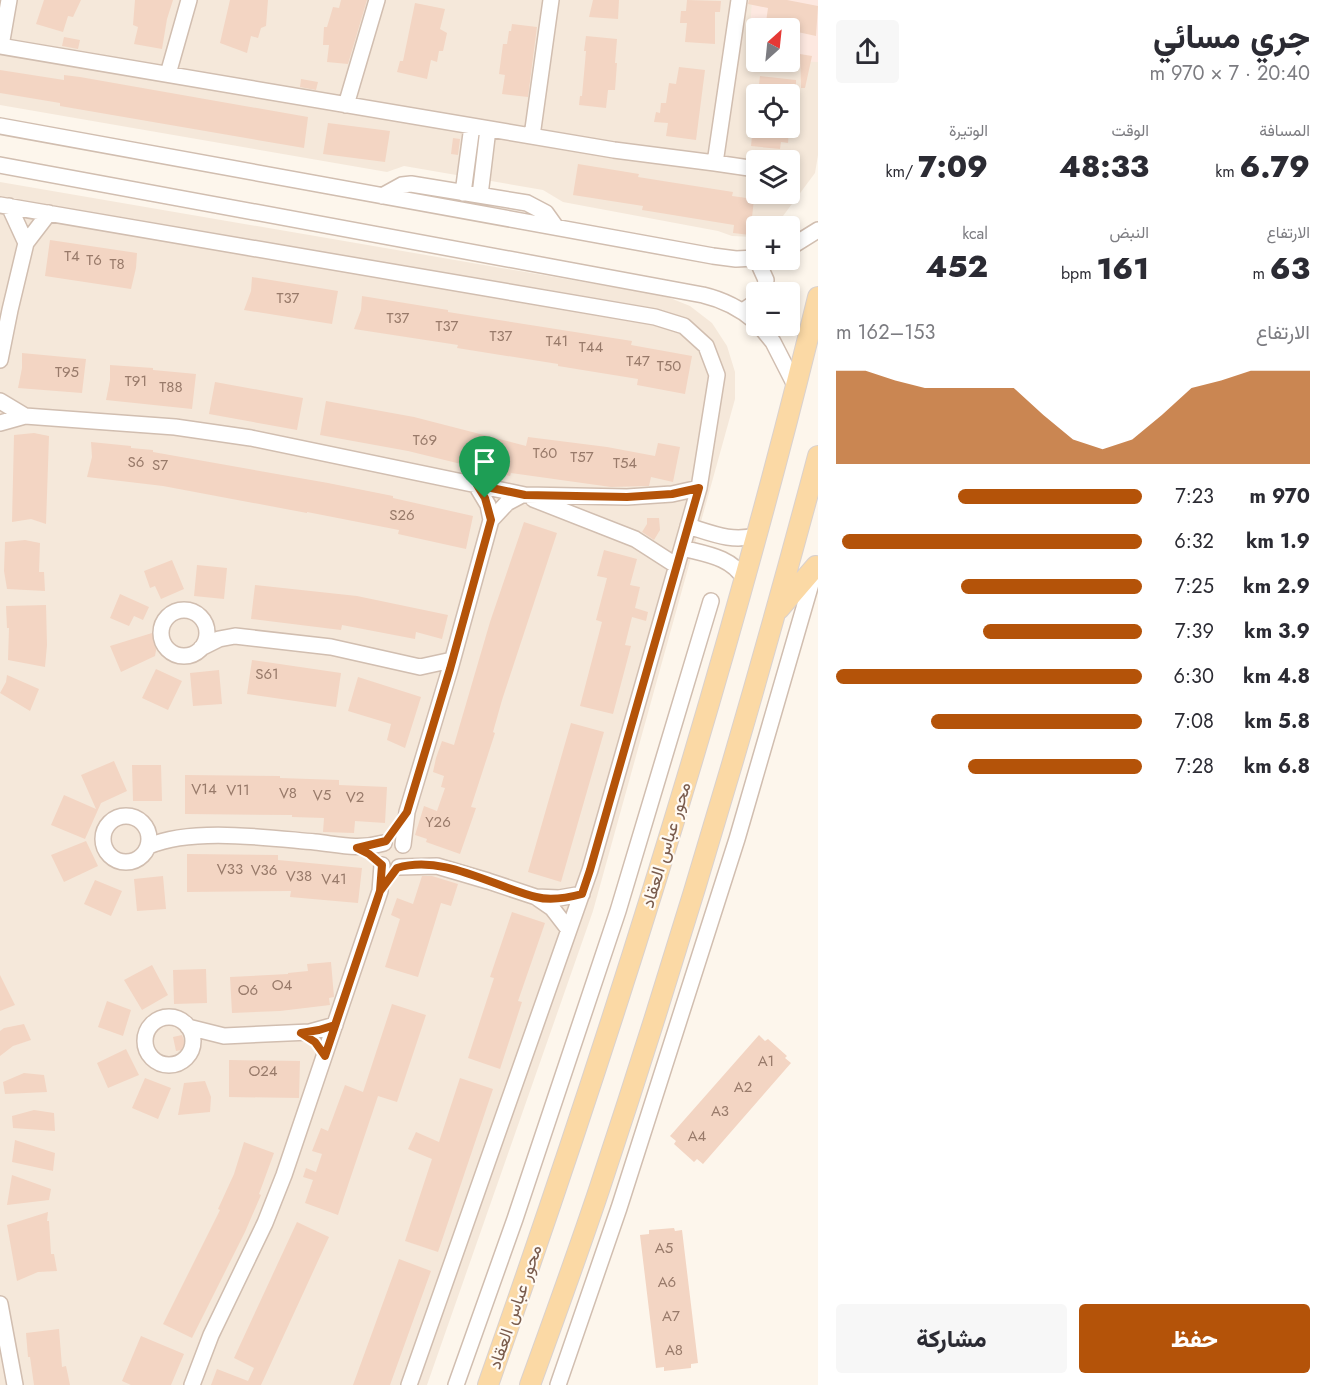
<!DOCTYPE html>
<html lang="ar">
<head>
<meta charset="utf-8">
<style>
	:root { --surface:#fff; --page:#f7f7f7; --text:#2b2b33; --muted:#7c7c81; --accent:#b45309 }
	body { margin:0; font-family:Jost,Vazirmatn,sans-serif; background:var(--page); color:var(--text); direction:rtl; height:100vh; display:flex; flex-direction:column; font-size:22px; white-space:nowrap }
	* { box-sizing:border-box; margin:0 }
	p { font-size:20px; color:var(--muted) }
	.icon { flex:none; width:33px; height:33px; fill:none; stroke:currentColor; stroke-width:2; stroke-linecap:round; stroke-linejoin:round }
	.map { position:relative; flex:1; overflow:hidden; direction:ltr }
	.drawer { display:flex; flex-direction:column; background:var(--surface); width:510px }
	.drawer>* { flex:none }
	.needle { width:39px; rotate:27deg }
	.fabs { position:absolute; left:746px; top:18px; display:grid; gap:12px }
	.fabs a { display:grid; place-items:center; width:54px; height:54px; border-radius:6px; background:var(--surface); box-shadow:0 3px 9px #0003; font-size:30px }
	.pin { position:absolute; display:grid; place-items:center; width:51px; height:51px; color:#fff; margin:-62px -26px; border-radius:50% 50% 50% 0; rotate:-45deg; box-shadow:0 0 6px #0007 }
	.pin .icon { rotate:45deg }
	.round { display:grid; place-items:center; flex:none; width:63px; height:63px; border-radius:6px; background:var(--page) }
	.head { display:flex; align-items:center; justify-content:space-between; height:102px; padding:0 18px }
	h1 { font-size:33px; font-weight:800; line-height:45px }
	.stats { display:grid; grid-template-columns:repeat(3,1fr); gap:9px; height:102px; padding:6px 18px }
	.stats div { display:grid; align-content:center }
	.stats b { font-size:30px; font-weight:800 }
	.stats small { font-size:16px; font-weight:400 }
	.stats p { font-size:16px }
	.chart { height:168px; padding:12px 18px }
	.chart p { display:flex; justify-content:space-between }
	.chart svg { width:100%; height:108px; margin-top:6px; fill:var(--accent); opacity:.7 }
	.cta { display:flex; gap:12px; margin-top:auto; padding:12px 18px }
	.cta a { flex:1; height:69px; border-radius:6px; background:var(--accent); color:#fff; font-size:24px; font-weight:800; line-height:69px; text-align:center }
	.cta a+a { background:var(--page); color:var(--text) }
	ul { padding:0 18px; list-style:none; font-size:20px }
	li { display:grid; grid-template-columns:96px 72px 1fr; align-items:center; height:45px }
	li i { height:15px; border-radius:8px; background:var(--accent) }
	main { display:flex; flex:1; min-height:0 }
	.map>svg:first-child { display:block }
</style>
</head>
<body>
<main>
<section class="drawer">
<div class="head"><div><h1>جري مسائي</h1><p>20:40 · 7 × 970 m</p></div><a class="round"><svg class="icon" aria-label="share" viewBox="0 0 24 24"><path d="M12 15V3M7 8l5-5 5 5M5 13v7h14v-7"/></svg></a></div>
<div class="stats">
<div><p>المسافة</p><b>6.79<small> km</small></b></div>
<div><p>الوقت</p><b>48:33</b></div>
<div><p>الوتيرة</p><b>7:09<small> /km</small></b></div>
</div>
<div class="stats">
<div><p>الارتفاع</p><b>63<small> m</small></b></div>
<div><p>النبض</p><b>161<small> bpm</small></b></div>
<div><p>kcal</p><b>452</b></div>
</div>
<div class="chart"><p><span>الارتفاع</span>153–162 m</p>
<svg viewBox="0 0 160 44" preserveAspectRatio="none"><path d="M0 44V6L10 6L20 10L30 13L40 13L50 13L60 13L70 24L80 34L90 38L100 34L110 24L120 13L130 10L140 6L150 6L160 6V44z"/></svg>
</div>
<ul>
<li><b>970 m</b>7:23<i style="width:60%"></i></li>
<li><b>1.9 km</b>6:32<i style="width:98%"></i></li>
<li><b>2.9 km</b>7:25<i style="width:59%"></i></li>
<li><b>3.9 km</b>7:39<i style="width:52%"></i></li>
<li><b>4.8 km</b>6:30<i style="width:100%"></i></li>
<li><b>5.8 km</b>7:08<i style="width:69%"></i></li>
<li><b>6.8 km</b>7:28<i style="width:57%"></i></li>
</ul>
<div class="cta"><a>حفظ</a><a>مشاركة</a></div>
</section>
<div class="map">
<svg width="818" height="1385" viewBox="0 0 818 1385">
	<rect width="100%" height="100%" fill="#fdf6ec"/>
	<!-- residential -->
	<path fill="#f5e8da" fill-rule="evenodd" d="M0 0H818V155L815 173 783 216 768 226H756V236L754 237 732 236 718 231 563 202 543 190 404 166 387 172 0 105ZM756 28H789V62H756ZM756 94H789V128H756ZM756 160H789V194H756Z
		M0 182 665 296 690 306 712 323 727 346 735 372V399L593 911 427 1385H0Z"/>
	<!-- commercial -->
	<path fill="#fde8e0" d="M752 0H818V62L789 61V28H756V59H748Z"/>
	<!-- building -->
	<path fill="#f3d5c3" d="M44 0H81L73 17 68 16 63 32 36 24Z
		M135 0H173L167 19 162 49 134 44 138 27 133 25Z
		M230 0H268L266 26 261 28 258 38 251 36 247 53 220 43Z
		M341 0H367L348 64 327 62 329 45H323L324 27H327L333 7 339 8Z
		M593 0H619L618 19 589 17Z
		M687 0 721 1 720 12H715V44L685 42 687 23H680L681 11H686Z
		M749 0H787L818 6 816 36 793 31 794 28H767L768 23 766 22 768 8 748 4Z
		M415 3 445 9 440 29 447 33 443 51H439L437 62 431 60 427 79 397 72 400 61H403Z
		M512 24 537 27 528 97 502 94 505 75 499 74 503 44H507L509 31H511Z
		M586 36 617 39 615 63H617L615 90H608L606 108 579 105 580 96H582L586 51H584Z
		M64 37 80 40 78 49 62 46Z
		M800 54 812 56 805 88H801Z
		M679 67 705 70 696 140 666 136 668 123 654 122 656 112 660 113 661 103H666L669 83 676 84Z
		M0 70 64 80V75L80 77 308 117 304 148 60 106V103L0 93Z
		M760 76 796 80V94H758Z
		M301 79 318 82 316 90 300 87Z
		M328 123 390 131 385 162 323 154Z
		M756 128H789L788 143 781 142 780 149 751 146 752 136 755 137Z
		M453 138 460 139 458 155 451 154Z
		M578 164 639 174 638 177 663 181 733 192 732 196 754 199 750 235 733 233 734 225 642 210 643 206 573 195Z
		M50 240 137 253 136 268 131 289 45 276Z
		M252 277 338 291 332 324 244 310 251 291Z
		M362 296 448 310V312L632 341 631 345 692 356 685 394 637 385 638 379 558 366V364L457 348 458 345 354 329 361 310Z
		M22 353 86 359 82 393 18 388 22 368Z
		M110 365 153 368V370L196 374 192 409 106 400 110 380Z
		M215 382 303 398 297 430 209 414Z
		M326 401 414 417 526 446 528 437 607 447 655 456 658 443 680 447 673 482 651 477 649 486 611 487 511 473 510 476 408 451 320 435Z
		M34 433 49 436 46 524 31 519 12 522 14 435Z
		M91 442 131 446V448L153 450V452L328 483 393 496V498L473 516 466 549 398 534 399 530 307 512V513L163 486 87 477 92 457Z
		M647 518H659L660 530 654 540 642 532 647 524Z
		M524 522 557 533 502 700 493 732 495 733 471 807 476 808 460 854 426 842 427 839 415 835 424 806 437 811 445 788 441 787 444 776 433 772 436 758 442 741 454 745 490 622Z
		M25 540 40 543 39 572H44L45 591 7 589 4 571 5 542Z
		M604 550 637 559 630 585 640 587 635 608 648 612 646 621 632 617 625 645 631 646 613 714 580 706 602 622 596 620 607 578 597 576Z
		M172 560 184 589 161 599 155 586 150 588 144 571Z
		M197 565 227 568 224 599 194 596Z
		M255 585 357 596 448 615 442 639 416 632 415 639 342 625 341 630 251 619Z
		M120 594 149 607 143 620 134 616 129 626 110 618Z
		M46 605 47 645 45 667 8 660 9 628H7L6 606Z
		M152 633 157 645 155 656 121 672 110 646Z
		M252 660 341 673 336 707 247 694Z
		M156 669 182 681 168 710 142 698Z
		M219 670 222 704 193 706 190 673Z
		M7 675 39 689 30 711 0 693 6 682Z
		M358 677 421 697 405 748 387 740 391 724 348 711Z
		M571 723 604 732 561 882 528 872Z
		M114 761 127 791 101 803 85 839 51 825 64 795 96 809 81 775Z
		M132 765H161L162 801H133Z
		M185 775 280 776V778L339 780V785L387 787 385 823 355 821 354 833 323 832 324 818 292 817V815L185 814Z
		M86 841 98 866 64 882 51 855Z
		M187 854 278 855V860L362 868 358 903 290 897 291 891 187 892Z
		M163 876 166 909 137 911 134 879Z
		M422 876H432L458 884 451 906 441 903 418 977 385 967 400 919 391 915 397 898 413 904Z
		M95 880 122 891 111 916 84 904Z
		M512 912 545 923 518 1001 522 1002 500 1069 468 1058 494 978 490 977Z
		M331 962 334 997 329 998 330 1005 280 1011 232 1013 230 977 288 974V973L308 971 307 964Z
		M152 965 168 995 142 1010 124 980Z
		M206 969 207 1003 174 1004 173 970Z
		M0 975 15 1005 0 1011Z
		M107 1001 131 1010 123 1036 98 1027Z
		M392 1004 426 1015 397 1102 378 1096 338 1215 305 1203 313 1180 303 1177 306 1168 316 1172 322 1154 312 1151 321 1128 328 1131 345 1085 363 1092Z
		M24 1024 31 1040 13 1046 0 1056V1031L4 1028Z
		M182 1035 187 1049 176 1051 173 1037Z
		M759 1035 765 1041 768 1039 787 1056 785 1058 791 1063 703 1164 697 1159 694 1162 674 1144 676 1141 670 1136Z
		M126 1049 139 1075 108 1088 97 1063Z
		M229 1060 300 1061 299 1098 229 1097Z
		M24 1073 44 1075 47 1092 5 1094 3 1082Z
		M145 1078 171 1088 158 1119 132 1108Z
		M460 1078 493 1089 438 1252 405 1241 432 1159 408 1149 416 1132 439 1142Z
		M205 1081 211 1097 210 1112 178 1115 184 1083Z
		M34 1110 54 1113 55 1131 13 1128 12 1116Z
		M15 1140 55 1153 53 1171 12 1162Z
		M244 1142 274 1153 259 1194 261 1195 245 1232 192 1338 163 1324 220 1210 218 1209 234 1174Z
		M12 1175 51 1189 49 1200 7 1205Z
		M48 1212 47 1221H49L51 1254H54L57 1271 38 1272 17 1281 7 1225Z
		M297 1222 329 1237 261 1385H211L217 1369 248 1381 254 1368 234 1358Z
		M674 1228 675 1231 682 1230 698 1363 691 1364V1368L664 1371V1367L656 1368 640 1235 649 1234V1230Z
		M399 1259 431 1271 390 1385H353Z
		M59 1329 62 1367 66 1366 70 1385H34L30 1357H28L26 1333Z
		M141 1336 184 1354 171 1385H131L122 1381Z"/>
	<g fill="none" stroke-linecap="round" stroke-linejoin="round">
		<!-- minor casing -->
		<g stroke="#d1beb0" stroke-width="18">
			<path id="minor" d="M0 46 614 150 715 163 739 0
				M1 46 9 0
				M168 74 189 0
				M346 105 377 0
				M0 126 713 256 736 259 756 258
				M532 136 551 0
				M715 163 756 169
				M0 165 703 295C724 300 740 308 756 322
				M463 193 472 126
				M480 195 488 129
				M382 196 402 185 411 184 527 203 546 213 556 227
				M0 205 655 317 684 326 706 346 717 375 699 488 590 870 409 1385
				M9 206 26 243
				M789 248 818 230
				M757 260 766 280 764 292
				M743 311 756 302
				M760 326 773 342 796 387
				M0 360 10 310 26 243 49 213
				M0 401 25 416
				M0 423 25 416 175 427 251 438 525 495 627 497 672 494 699 488
				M476 485 488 505 491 520
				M533 499 635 539 677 566
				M688 526C711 533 733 543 757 535
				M682 548C705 554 732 557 744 579
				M161 633a23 23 0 1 1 46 0a23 23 0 1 1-46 0Z
				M201 648 219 639 235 636 331 647 420 667 452 660
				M103 839a23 23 0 1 1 46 0a23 23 0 1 1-46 0Z
				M403 845 407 812 450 669 491 520 507 503 522 495
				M149 846C192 827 268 838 315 842 341 845 357 850 384 843
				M399 867 437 866 488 881 536 897 552 908 569 930
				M536 897 559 898 582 894
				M145 1041a24 24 0 1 1 48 0a24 24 0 1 1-48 0Z
				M188 1027 224 1036 310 1032 335 1025
				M0 1304 15 1385
				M192 1385 211 1335 265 1223 284 1175 380 891 382 865
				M456 1385 515 1219 618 911 711 601
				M558 1385 619 1208 737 839 815 570"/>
		</g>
		<!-- major casing -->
		<g stroke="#dad1cd" stroke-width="22">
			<path id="major" d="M779 609 816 566
				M488 1385C614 1028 729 665 818 297
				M530 1385C554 1319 578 1253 600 1187 680 946 753 701 818 456"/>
		</g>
		<!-- minor -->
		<use href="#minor" stroke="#fff" stroke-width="15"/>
		<!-- major -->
		<use href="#major" stroke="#fbd9a5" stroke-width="20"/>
	</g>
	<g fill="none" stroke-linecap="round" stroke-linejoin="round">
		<!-- route casing -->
		<g stroke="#fff" stroke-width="12">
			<path id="route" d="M485 498 491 520 450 669 407 812 386 841 357 848 369 854 382 865 380 891 325 1056 315 1042 301 1033 319 1030 335 1025 380 891 397 868C443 854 492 886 536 897 551 901 567 898 582 894L590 870 699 488 672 494 627 497 525 495 477 485 485 498"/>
		</g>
		<!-- route -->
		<use href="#route" stroke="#b45309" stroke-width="8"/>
	</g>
	<g text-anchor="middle" stroke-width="4.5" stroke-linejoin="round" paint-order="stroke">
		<!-- number labels -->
		<g font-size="15" fill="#987a6a">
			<text x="72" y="261">T4</text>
			<text x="94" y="265">T6</text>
			<text x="117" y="269">T8</text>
			<text x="288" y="303">T37</text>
			<text x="398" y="323">T37</text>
			<text x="447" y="331">T37</text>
			<text x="501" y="341">T37</text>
			<text x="557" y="346">T41</text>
			<text x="591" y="352">T44</text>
			<text x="638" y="366">T47</text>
			<text x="669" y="371">T50</text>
			<text x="67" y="377">T95</text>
			<text x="136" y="386">T91</text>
			<text x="171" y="392">T88</text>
			<text x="425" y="445">T69</text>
			<text x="545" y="458">T60</text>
			<text x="582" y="462">T57</text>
			<text x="136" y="467">S6</text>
			<text x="625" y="468">T54</text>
			<text x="160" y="470">S7</text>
			<text x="402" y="520">S26</text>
			<text x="267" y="679">S61</text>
			<text x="204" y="794">V14</text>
			<text x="238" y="795">V11</text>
			<text x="288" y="798">V8</text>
			<text x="322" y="800">V5</text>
			<text x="355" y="802">V2</text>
			<text x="438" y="827">Y26</text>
			<text x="230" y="874">V33</text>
			<text x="264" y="875">V36</text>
			<text x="299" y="881">V38</text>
			<text x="334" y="884">V41</text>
			<text x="282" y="990">O4</text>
			<text x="248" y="995">O6</text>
			<text x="766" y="1066">A1</text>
			<text x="263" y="1076">O24</text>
			<text x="743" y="1092">A2</text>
			<text x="720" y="1116">A3</text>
			<text x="697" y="1141">A4</text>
			<text x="664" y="1253">A5</text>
			<text x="667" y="1287">A6</text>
			<text x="671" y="1321">A7</text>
			<text x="674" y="1355">A8</text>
		</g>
		<!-- street labels -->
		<g font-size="18" fill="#7a5c4d" stroke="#fffaf3">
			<text transform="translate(666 845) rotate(-73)" y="6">محور عباس العقاد</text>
			<text transform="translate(515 1307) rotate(-71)" y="6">محور عباس العقاد</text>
		</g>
	</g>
</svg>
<div class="fabs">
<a><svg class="needle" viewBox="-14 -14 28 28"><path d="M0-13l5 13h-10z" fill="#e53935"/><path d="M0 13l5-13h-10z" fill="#7c7c81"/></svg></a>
<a><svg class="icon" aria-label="locate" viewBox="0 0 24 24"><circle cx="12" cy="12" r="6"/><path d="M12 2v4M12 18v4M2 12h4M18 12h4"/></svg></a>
<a><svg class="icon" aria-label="layers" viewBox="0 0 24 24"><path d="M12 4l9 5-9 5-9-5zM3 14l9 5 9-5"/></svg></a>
<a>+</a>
<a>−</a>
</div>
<div class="pin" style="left:485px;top:498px;background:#1e9e55"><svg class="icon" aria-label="arrive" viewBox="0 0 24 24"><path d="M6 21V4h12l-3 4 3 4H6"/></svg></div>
</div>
</main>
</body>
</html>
